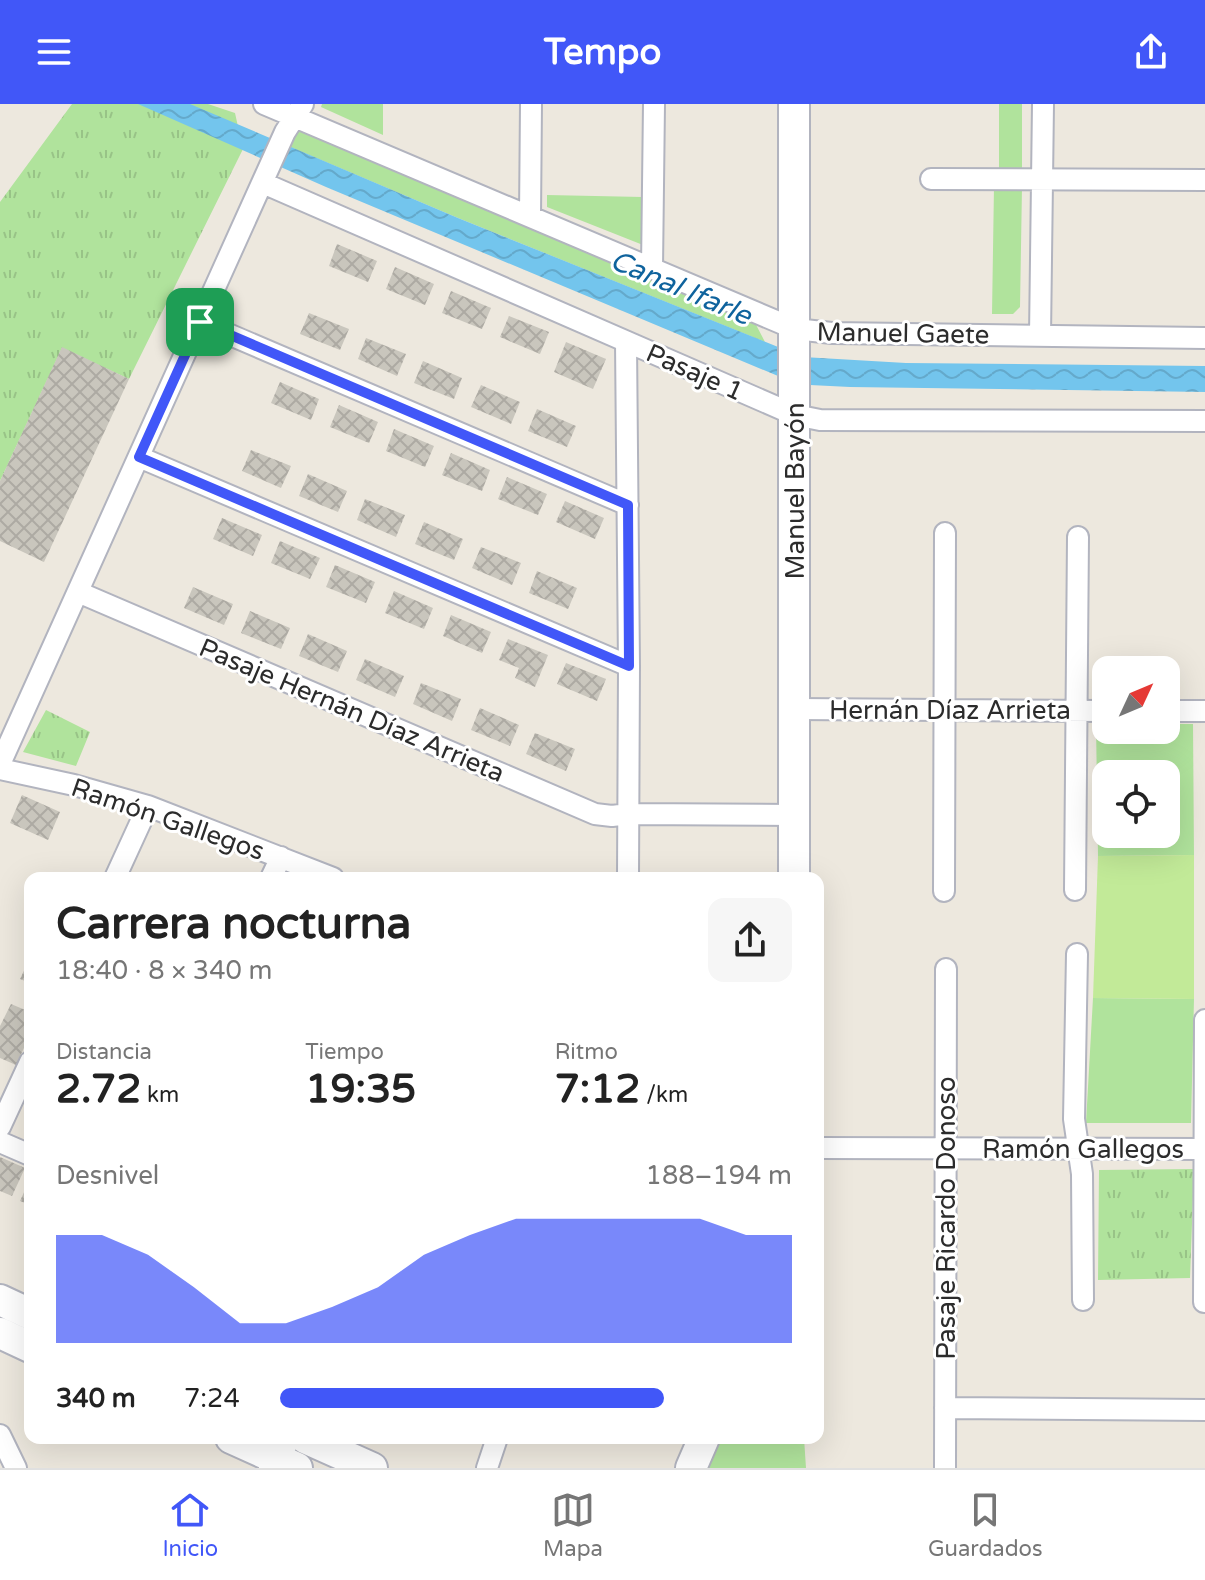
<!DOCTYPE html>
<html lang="es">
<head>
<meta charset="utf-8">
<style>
	:root { --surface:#fff; --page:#f6f6f6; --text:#222; --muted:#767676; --line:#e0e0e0; --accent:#4157f8 }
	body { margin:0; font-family:"Varela Round",sans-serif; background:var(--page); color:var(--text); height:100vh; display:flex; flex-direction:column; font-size:30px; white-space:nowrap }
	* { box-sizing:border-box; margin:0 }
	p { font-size:26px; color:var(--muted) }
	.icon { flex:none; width:44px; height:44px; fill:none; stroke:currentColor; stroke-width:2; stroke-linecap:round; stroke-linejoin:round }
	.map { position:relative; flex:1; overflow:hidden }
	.details { position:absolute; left:24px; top:768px; width:800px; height:572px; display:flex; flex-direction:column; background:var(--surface); border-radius:16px; box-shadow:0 8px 32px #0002 }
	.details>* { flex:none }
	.needle { width:52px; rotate:46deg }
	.tools { position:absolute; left:1092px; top:552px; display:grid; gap:16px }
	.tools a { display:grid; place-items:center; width:88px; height:88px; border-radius:16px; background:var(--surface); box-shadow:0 8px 32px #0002; font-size:40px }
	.pin { position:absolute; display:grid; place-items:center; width:68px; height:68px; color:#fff; margin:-34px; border-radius:16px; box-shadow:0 4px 12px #0006 }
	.round { display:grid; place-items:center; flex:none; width:84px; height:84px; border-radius:16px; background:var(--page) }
	.head { display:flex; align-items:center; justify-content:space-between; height:136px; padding:0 32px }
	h1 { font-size:44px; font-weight:700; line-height:60px }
	.stats { display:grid; grid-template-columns:repeat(3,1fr); gap:12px; height:136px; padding:8px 32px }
	.stats div { display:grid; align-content:center }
	.stats b { font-size:40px; font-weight:700 }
	.stats small { font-size:22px; font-weight:400 }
	.stats p { font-size:22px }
	.chart { height:224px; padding:16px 32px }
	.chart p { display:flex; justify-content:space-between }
	.chart svg { width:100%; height:144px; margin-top:8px; fill:var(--accent); opacity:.7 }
	ul { padding:0 32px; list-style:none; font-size:26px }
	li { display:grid; grid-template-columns:128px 96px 1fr; align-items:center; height:60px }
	li i { height:20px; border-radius:10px; background:var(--accent) }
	header { display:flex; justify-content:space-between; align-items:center; height:104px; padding:0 32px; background:var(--accent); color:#fff; font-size:36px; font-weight:700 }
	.dock { display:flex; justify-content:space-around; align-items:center; height:112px; border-top:2px solid var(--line); background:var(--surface); font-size:22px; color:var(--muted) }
	.dock a { display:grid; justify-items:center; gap:4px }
	.dock .on { color:var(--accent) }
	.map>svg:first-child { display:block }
</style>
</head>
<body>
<header><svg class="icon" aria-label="menu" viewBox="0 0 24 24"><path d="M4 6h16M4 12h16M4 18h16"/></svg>Tempo<svg class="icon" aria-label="share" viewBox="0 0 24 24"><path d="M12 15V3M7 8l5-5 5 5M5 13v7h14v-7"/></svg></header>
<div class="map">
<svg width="1205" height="1364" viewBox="0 0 1205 1364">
	<defs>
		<pattern id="park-tufts" width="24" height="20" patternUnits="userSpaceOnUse" patternTransform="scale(2)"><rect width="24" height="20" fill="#b0e39c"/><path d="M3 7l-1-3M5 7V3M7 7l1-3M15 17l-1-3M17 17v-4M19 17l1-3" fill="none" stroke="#98c387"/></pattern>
		<pattern id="water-waves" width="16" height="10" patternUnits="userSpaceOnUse" patternTransform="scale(2)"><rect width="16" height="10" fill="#73c5ed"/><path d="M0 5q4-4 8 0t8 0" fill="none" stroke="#64a9cb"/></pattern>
		<pattern id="building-cross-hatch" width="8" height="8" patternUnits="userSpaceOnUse" patternTransform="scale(2)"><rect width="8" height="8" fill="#c9c6bd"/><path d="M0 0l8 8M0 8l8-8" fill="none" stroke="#adaaa3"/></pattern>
	</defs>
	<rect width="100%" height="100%" fill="#ede8de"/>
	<!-- grass -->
	<path fill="#b0e39c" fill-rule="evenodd" d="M322 0H383V31L321 3Z
		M999 0H1022V65L999 64Z
		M293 22 754 217 765 238 458 114 288 42Z
		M994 82 1022 83 1020 203 1013 210H992Z
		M547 91 643 93V141L547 103Z
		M1096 620H1106V626H1166V620H1193L1194 751 1098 752ZM1106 670H1166V730H1106Z
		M1093 894 1194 895 1191 1019H1086Z
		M716 1334H804L806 1364H703Z"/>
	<!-- park -->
	<path fill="url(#park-tufts)" d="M72 0H208L235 9 243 45 129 275 62 244 0 377V98Z
		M46 606 90 628 76 662 23 648Z
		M1194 1065 1190 1174 1098 1176 1099 1066Z"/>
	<!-- pitch -->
	<path fill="#c2ea98" d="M1194 751V895L1093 894 1098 752Z"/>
	<!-- water -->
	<path fill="url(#water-waves)" d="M138 0H190L458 114 803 253 906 259 1205 262V288L850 283 810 281 790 277 326 83Z"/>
	<!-- building -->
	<path fill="url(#building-cross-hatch)" d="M337 140 377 157 368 178 329 162Z
		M395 163 434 180 425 201 386 185Z
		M451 187 491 204 482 225 442 209Z
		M309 209 349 225 340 246 300 230Z
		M509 212 549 228 540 250 500 233Z
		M366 234 406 250 397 272 358 255Z
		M566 238 606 255 593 285 554 268Z
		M62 243 129 275 44 458 0 437V377Z
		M423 257 462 274 454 295 414 279Z
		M280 278 319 295 311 316 271 299Z
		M481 281 520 298 511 320 471 303Z
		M339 301 378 318 369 339 330 323Z
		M537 305 576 322 567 343 528 327Z
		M394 325 434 342 425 363 386 347Z
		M251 346 291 362 281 384 242 367Z
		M451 349 490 366 482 387 442 371Z
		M308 370 347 387 338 408 299 392Z
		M507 373 547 390 538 411 498 395Z
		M365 395 405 411 396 433 357 416Z
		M565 397 604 414 595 435 556 418Z
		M222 414 262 431 253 452 213 435Z
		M424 418 463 435 454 456 415 440Z
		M280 437 320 454 310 475 271 459Z
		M481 443 521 459 512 481 472 464Z
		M335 461 375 478 366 499 326 483Z
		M537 467 577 484 568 505 529 489Z
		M193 483 233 500 224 521 184 504Z
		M394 487 433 504 424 525 385 509Z
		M250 507 290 524 281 545 241 529Z
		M451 511 491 528 482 549 443 532Z
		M308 530 347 547 338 568 299 552Z
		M508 535 548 551 535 583 515 574 519 564 499 556Z
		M365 555 404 572 395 593 356 576Z
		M566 559 606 575 597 597 557 580Z
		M421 579 461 595 452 617 413 600Z
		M480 604 519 621 510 642 471 626Z
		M535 629 575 645 566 667 526 650Z
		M22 691 60 708 48 736 10 719Z
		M30 854V879L20 875Z
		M11 900 30 908V931L16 961 0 954V922Z
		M0 1053 25 1064 12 1092 0 1087Z
		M30 1075V1101L20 1097Z"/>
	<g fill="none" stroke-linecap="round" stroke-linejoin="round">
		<!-- street casing -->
		<g stroke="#b2b4bf" stroke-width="24">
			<path id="street" d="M264 0 795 225 832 229 1205 234
				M931 75 1205 76
				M263 79 795 311 820 316 1205 317
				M530 112 531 0
				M652 164 654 0
				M200 218 628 401
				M1040 232 1043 0
				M626 238 629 562 628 774
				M139 353 629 562
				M78 488 595 710 612 712 628 710 795 711
				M795 605 1106 607
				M1166 607H1205
				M0 660 285 28 303 0
				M0 665 74 681 148 702 333 774
				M115 774 148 702
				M271 774 281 753
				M1075 786 1078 433
				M944 787 945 429
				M1077 850 1074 1015 1082 1070 1083 1196
				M0 1023 30 958
				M0 1038 30 1051
				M818 1044 1205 1045
				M1204 1198 1205 916
				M945 1304 1205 1306
				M0 1331 16 1364
				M269 1364 279 1356 290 1334
				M487 1364 497 1334
				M945 1364 946 865"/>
		</g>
		<!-- secondary casing -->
		<g stroke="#b2b4bf" stroke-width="34">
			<path id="secondary" d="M794 0V774
				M0 1196 30 1210
				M0 1229 30 1243
				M231 1334 297 1364
				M305 1334 372 1364
				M691 1364 704 1334"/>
		</g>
		<!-- street -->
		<use href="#street" stroke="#fff" stroke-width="20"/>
		<!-- secondary -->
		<use href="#secondary" stroke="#fff" stroke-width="30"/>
	</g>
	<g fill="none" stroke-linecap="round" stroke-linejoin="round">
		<!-- route casing -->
		<g stroke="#fff" stroke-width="16">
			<path id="route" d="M200 218 628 401 629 562 139 353Z"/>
		</g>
		<!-- route -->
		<use href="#route" stroke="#4157f8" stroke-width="10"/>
	</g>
	<g text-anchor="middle" stroke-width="6" stroke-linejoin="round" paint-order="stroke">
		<!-- street labels -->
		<g font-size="26" fill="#2c2c2c" stroke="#fff">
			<text transform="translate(903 229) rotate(1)" y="9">Manuel Gaete</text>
			<text transform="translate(695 268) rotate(24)" y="9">Pasaje 1</text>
			<text transform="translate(795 387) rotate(-90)" y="9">Manuel Bayón</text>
			<text transform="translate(352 606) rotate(23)" y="9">Pasaje Hernán Díaz Arrieta</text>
			<text x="950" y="615">Hernán Díaz Arrieta</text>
			<text transform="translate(168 715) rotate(19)" y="9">Ramón Gallegos</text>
			<text x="1083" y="1054">Ramón Gallegos</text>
			<text transform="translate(946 1114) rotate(-90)" y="9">Pasaje Ricardo Donoso</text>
		</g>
		<!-- water labels -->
		<g font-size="28" font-style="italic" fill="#0f639d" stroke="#fff">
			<text transform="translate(681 183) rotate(23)" y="10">Canal Ifarle</text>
		</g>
	</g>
</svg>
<div class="tools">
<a><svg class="needle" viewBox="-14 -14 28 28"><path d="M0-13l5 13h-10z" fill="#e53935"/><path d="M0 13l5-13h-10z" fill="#767676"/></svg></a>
<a><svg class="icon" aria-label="locate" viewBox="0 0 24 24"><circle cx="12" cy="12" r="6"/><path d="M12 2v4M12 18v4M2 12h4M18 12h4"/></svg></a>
</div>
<div class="pin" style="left:200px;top:218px;background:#1e9e55"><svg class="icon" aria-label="arrive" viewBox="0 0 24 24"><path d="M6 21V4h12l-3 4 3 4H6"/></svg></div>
<section class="details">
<div class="head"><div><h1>Carrera nocturna</h1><p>18:40 · 8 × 340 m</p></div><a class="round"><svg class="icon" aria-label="share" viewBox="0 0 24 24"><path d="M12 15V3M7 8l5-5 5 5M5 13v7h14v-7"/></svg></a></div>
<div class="stats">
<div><p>Distancia</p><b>2.72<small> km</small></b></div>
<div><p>Tiempo</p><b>19:35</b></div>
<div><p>Ritmo</p><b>7:12<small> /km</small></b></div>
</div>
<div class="chart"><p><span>Desnivel</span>188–194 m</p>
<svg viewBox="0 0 160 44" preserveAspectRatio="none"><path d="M0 44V11L10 11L20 17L30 27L40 38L50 38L60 33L70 27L80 17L90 11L100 6L110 6L120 6L130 6L140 6L150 11L160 11V44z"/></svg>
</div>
<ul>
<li><b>340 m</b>7:24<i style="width:75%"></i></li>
</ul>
</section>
</div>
<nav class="dock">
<a class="on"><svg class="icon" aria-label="home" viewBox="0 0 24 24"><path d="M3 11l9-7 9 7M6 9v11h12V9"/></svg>Inicio</a>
<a><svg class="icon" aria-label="map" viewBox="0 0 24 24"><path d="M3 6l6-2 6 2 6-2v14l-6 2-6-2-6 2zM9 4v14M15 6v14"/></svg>Mapa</a>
<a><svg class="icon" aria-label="saved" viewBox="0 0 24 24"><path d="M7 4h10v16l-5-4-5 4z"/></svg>Guardados</a>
</nav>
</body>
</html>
